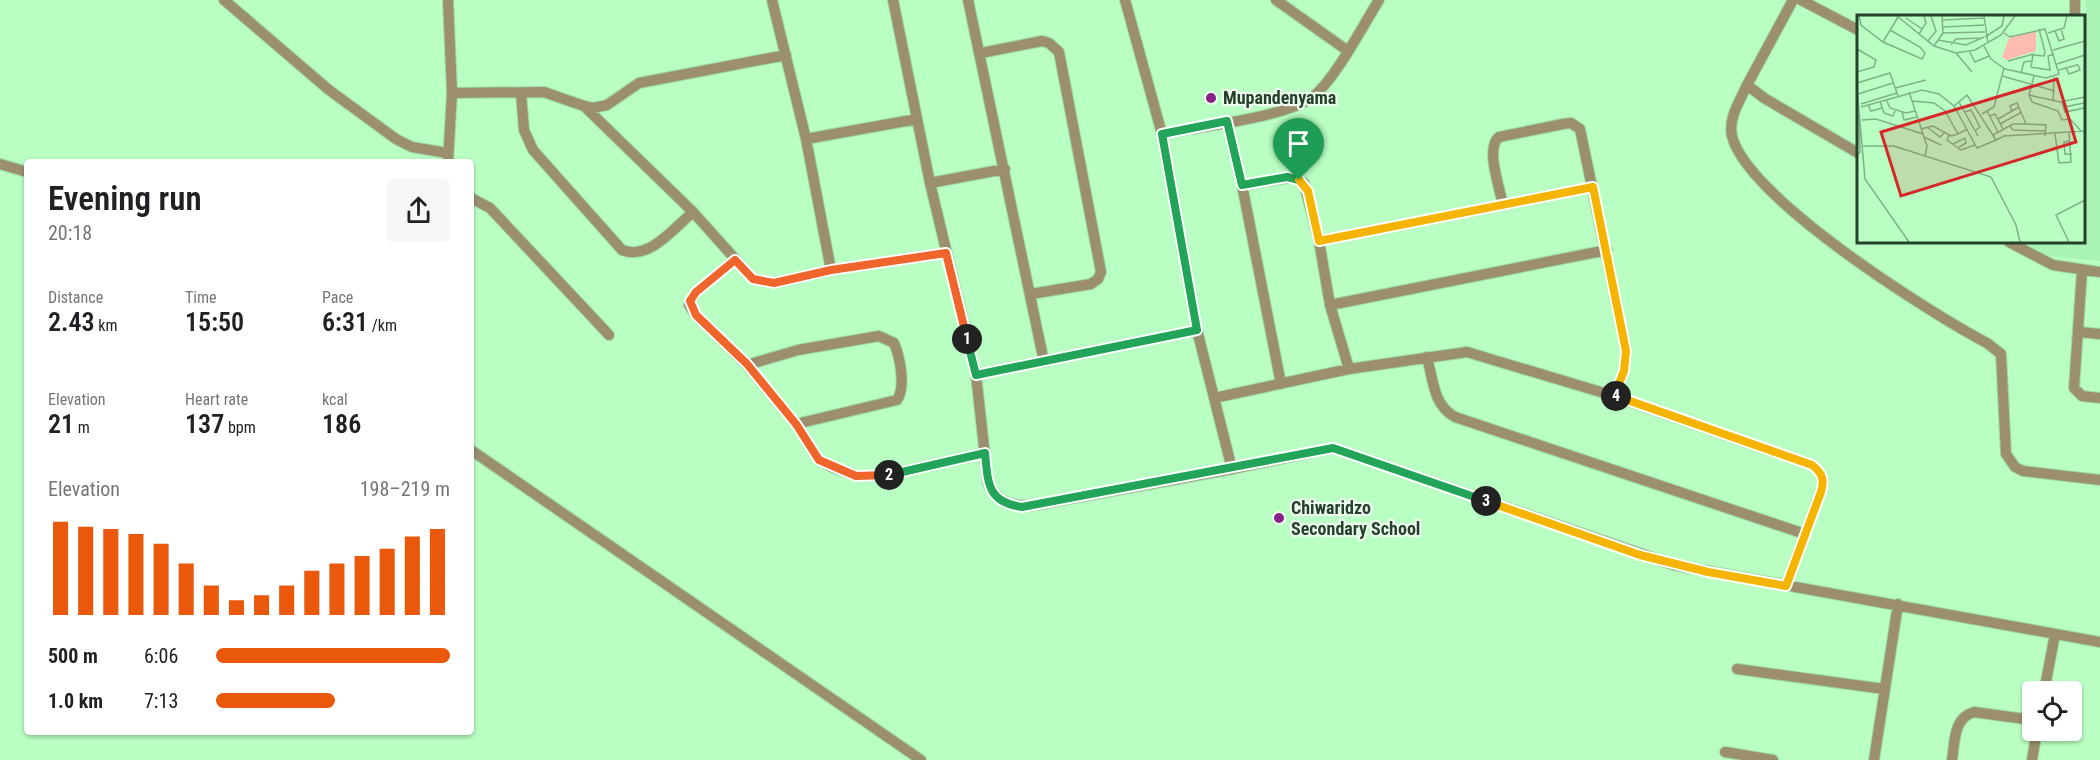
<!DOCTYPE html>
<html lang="en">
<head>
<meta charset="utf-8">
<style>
	:root { --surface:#fff; --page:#f6f6f6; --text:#202124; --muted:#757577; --accent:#ea580c }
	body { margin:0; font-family:"Roboto Condensed",sans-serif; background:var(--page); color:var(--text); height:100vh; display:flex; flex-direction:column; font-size:22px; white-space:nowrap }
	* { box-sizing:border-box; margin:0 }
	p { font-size:20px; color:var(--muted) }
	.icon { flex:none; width:33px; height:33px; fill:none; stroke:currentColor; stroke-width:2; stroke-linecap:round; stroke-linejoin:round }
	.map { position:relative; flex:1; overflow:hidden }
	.details { position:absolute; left:24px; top:159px; width:450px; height:576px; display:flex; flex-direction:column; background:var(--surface); border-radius:6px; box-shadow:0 2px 4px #0004 }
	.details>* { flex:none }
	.tools { position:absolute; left:2022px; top:681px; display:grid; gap:12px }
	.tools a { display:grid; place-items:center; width:60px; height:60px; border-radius:6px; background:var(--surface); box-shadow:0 2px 4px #0004; font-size:30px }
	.pin { position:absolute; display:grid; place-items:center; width:51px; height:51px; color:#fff; margin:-62px -26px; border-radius:50% 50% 50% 0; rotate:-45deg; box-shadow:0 0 6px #0007 }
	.pin .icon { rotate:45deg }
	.km { position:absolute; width:30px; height:30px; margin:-15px; border-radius:50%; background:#222; color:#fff; font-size:16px; line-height:30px; text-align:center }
	.round { display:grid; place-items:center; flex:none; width:63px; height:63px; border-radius:6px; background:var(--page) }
	.overview { display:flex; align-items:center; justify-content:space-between; height:102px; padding:0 24px }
	h1 { font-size:33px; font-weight:600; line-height:45px }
	.figures { display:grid; grid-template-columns:repeat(3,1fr); gap:9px; height:102px; padding:6px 24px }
	.figures div { display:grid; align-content:center }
	.figures b { font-size:26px; font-weight:600 }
	.figures small { font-size:16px; font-weight:400 }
	.figures p { font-size:16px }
	.chart { height:168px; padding:12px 24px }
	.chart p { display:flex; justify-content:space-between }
	.chart svg { width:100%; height:108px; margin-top:6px; stroke:var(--accent); stroke-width:6 }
	ul { padding:0 24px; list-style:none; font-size:20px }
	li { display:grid; grid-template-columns:96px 72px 1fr; align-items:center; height:45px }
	li i { height:15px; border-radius:8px; background:var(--accent) }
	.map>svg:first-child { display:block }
</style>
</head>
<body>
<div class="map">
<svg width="2100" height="760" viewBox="0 0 2100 760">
	<rect width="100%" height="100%" fill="#b9fec3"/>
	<!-- built -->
	<path fill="#a9f4b4" d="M2086 0H2100V261L2047 256 2025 242H2084Z"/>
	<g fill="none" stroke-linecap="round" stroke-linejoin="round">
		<!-- minor casing -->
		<g stroke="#9bd8a4" stroke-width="12">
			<path id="minor" d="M224 0 329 90 396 139 412 147 447 153
				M448 0 452 93 448 162
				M772 0 806 139 831 270 946 253
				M893 0 930 183 976 375 988 483C998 504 1014 507 1036 505L1232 469
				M968 0 1044 362
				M1125 0 1162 134 1197 330 1232 469 1333 448 1674 565 2100 642
				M1276 0 1348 51
				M1793 0 1747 85 1764 98 1858 153
				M1801 0 1858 30
				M2075 0V16
				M981 53 1042 41 1049 43 1059 52 1101 272 1098 279 1091 284 1031 294
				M1747 85C1740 101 1728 118 1732 136 1747 198 1930 313 1987 343L2001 354 2006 454 2015 467 2023 471 2100 480
				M452 93 544 92 584 106 693 212 753 279 774 283 831 270
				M521 93 524 130 533 150 622 250C649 261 674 228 693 212
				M584 106 593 108 607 105 639 83 786 55
				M1227 121 1242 185 1281 384
				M1162 134C1197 127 1289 117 1314 96 1337 76 1362 27 1379 0
				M806 139 917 119
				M0 164 27 172
				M930 183 1005 169
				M1242 185 1287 178H1294L1304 183 1319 241 1330 305 1349 369
				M471 198 490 208 609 335
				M1503 205C1500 189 1485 148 1499 137L1563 124 1571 123 1580 129 1626 351 1624 371 1614 396
				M1319 241 1593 187
				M2009 242 2053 265 2100 272
				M735 260 696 292 689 305 696 315 747 365 796 424 819 460 832 467 857 476H884L985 453
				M2082 271 2074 388 2082 396 2100 398
				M1330 305 1607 250
				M2079 332 2100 334
				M1427 357C1433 379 1433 405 1455 417L1805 534
				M747 365 798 350 879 336 894 343C900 357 906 387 897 400L796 424
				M976 375 1197 330
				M1214 398 1349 369 1467 352 1614 396 1812 465C1822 473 1825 479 1821 491L1786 586
				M471 450 921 760
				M1737 669 1884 689
				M2044 692 2055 634
				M1725 752 1773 760
				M1874 760 1898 604
				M1952 760C1955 742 1953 718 1974 712L2032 720
				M2032 760 2037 730"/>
		</g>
		<!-- minor -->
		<use href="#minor" stroke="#9c8f6f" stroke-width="10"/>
	</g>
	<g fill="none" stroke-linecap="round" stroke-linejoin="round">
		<!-- split-1 casing -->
		<g stroke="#fff" stroke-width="12">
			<path id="split-1" d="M967 339 976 375 1197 330 1162 134 1227 121 1242 185 1287 177 1299 180"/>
		</g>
		<!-- split-2 casing -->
		<g stroke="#fff" stroke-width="12">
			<path id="split-2" d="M889 475 856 476 819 460 796 424 747 364 696 315 690 301 696 292 735 260 753 279 774 283 831 270 946 253 967 339"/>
		</g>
		<!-- split-3 casing -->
		<g stroke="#fff" stroke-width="12">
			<path id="split-3" d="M889 475 985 453C988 483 987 502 1022 507L1333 448 1486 501"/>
		</g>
		<!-- split-4 casing -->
		<g stroke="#fff" stroke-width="12">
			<path id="split-4" d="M1486 501 1640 555 1708 572 1786 586 1821 492C1825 479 1822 473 1812 465L1616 396"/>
		</g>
		<!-- split-5 casing -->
		<g stroke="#fff" stroke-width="12">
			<path id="split-5" d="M1299 180 1308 191 1319 241 1593 187 1626 351 1624 371 1614 396H1616"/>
		</g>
		<!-- split-1 -->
		<use href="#split-1" stroke="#22a559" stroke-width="8"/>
		<!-- split-2 -->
		<use href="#split-2" stroke="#f0652b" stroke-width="8"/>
		<!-- split-3 -->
		<use href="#split-3" stroke="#22a559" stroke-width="8"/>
		<!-- split-4 -->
		<use href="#split-4" stroke="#f5b400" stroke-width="8"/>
		<!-- split-5 -->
		<use href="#split-5" stroke="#f5b400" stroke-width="8"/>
	</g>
	<!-- markers -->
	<g fill="#892188" stroke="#eefbef" stroke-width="2">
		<circle cx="1211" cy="98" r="6"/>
		<circle cx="1279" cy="518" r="6"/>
	</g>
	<g text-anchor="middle" stroke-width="4.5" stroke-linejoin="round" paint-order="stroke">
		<!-- poi labels -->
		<g font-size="18" font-weight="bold" fill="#25412a" stroke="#eefbef" text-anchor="start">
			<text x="1223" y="104">Mupandenyama</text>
			<text x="1291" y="514">Chiwaridzo<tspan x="1291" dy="21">Secondary School</tspan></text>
		</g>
	</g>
	<!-- overview -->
	<g transform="translate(1857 15)">
		<rect width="228" height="228" fill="#b9fec3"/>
		<path d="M179 16V36L150 45 145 42 152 23Z" fill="#fdbbb2"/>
		<path fill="none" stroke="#7eb286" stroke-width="1.5" d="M2 1 4 10 26 27 65 44 68 38 63 32 33 15M40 1 77 31 99 38 118 35 144 20 158 1M127 1 131 28M49 3 65 14M85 5 127 3M86 12 127 10M182 14 188 37 187 41 176 40 174 52 193 55 191 41 197 39M198 16 202 26 207 24 204 14M86 18 128 17M191 18 207 13 210 1M62 19 69 8 67 1M128 22 145 11 147 1M81 25 109 30 127 22M71 26 79 16 74 1M26 27 41 2M94 30 99 24 126 23M77 31 86 18 85 1M127 31 134 44 148 54 189 63 202 59 188 14 153 22 147 18M0 34 19 45 17 52 0 57M196 35 228 26M112 36 118 47 132 41M99 38 115 57M151 46 177 39M200 49 228 40M202 55 220 50H221L223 55 212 59 209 53M164 58 167 47 174 46M145 61 198 76M177 61 172 80 203 87 228 82M0 68 33 58 41 81M0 73 8 164 52 227M38 73 69 65M52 77 70 131 68 141M1 79 36 68M172 80 175 87 201 96 205 105 213 104 224 116M29 84 33 93 49 98 58 96M23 86 27 98 36 101 38 96M55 86 77 88 88 96 101 119 110 114M196 86 197 62M102 87 121 121M205 87 208 97 227 93 228 88M4 89 40 78M11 90 14 96 25 93M97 91 120 133 139 125M4 92 65 75 82 79 97 91 110 80 139 125 147 121 228 116M207 92 227 88M130 96 141 117M155 96 153 91 160 88 169 109M45 97 47 105 60 102M108 97 114 95 123 112 118 116M125 99 137 92 147 53M133 101 138 99 146 114M141 104 162 92M5 105 19 104 66 119M143 109 165 97M153 111 156 115 189 116M70 112 83 122 88 117M64 114 76 111 94 121 101 119M198 119 202 148 214 147 212 118M92 120 90 125 104 135 118 130M136 120 156 109H169L189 110 188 121M67 122 84 130M213 126 207 127 208 139H215M96 129 108 123 109 128 102 132M6 131H37L134 162 159 210 163 227M0 140 3 137 2 99M212 227 199 200 228 185"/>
		<path fill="#d62828" fill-opacity="0.15" stroke="#d62828" stroke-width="3" d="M200 64 219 127 44 181 24 117Z"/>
		<rect width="228" height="228" fill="none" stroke="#25412a" stroke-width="3"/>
	</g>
</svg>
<div class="tools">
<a><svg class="icon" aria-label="locate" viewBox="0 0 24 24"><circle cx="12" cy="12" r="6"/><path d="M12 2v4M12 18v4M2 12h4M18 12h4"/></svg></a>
</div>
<div class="pin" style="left:1299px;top:180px;background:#1e9e55"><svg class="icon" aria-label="arrive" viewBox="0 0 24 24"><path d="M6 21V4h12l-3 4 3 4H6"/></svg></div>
<b class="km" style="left:967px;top:339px">1</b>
<b class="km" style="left:889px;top:475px">2</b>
<b class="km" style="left:1486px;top:501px">3</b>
<b class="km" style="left:1616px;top:396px">4</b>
<section class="details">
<div class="overview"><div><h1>Evening run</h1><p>20:18</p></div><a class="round"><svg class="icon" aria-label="share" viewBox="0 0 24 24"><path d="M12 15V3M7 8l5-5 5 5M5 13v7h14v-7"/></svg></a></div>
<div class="figures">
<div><p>Distance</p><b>2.43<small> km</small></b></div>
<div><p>Time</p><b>15:50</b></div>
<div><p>Pace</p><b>6:31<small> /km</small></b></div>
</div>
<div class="figures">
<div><p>Elevation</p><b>21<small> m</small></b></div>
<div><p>Heart rate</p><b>137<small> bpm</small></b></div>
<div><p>kcal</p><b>186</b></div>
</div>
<div class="chart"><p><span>Elevation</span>198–219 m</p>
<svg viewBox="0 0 160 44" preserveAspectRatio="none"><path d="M5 44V6M15 44V8M25 44V9M35 44V11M45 44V15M55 44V23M65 44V32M75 44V38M85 44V36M95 44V32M105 44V26M115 44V23M125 44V20M135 44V17M145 44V12M155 44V9"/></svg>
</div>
<ul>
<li><b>500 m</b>6:06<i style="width:100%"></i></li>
<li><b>1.0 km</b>7:13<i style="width:51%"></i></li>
</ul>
</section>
</div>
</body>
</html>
